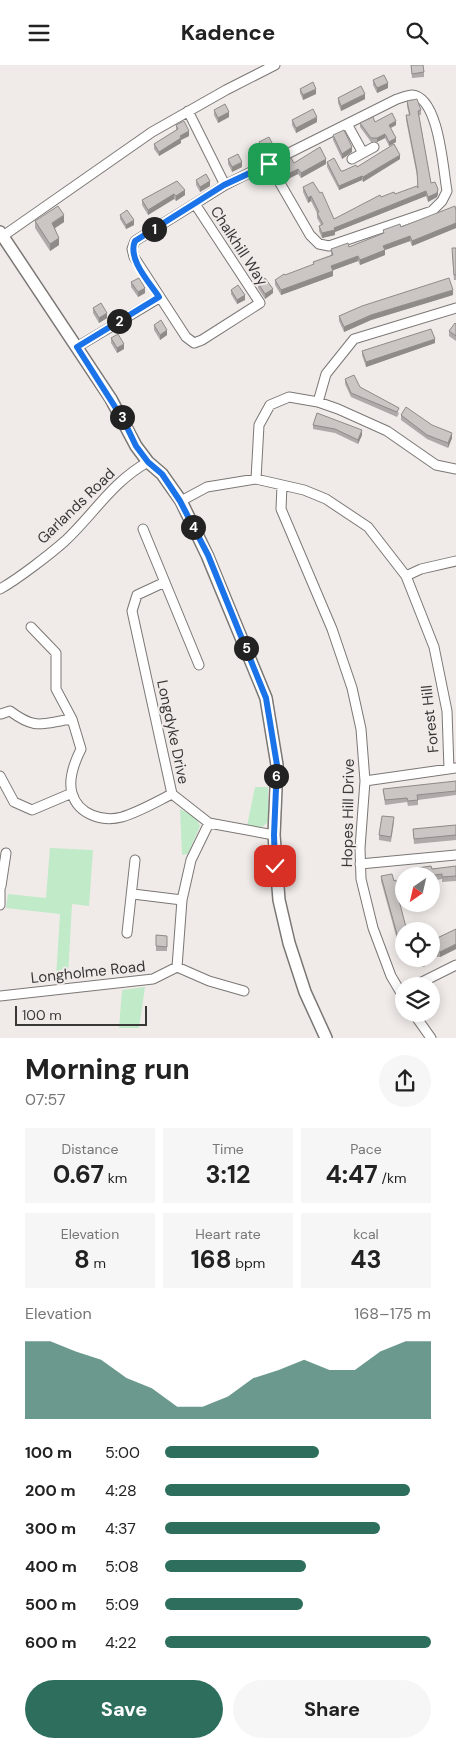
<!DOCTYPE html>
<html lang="en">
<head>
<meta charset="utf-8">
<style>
	:root { --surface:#fff; --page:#f6f6f6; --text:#222; --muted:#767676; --accent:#2d6e5d }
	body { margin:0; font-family:"DM Sans",sans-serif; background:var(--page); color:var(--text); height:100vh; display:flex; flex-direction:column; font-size:19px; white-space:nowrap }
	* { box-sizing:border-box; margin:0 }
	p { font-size:16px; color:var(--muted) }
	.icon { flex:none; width:28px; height:28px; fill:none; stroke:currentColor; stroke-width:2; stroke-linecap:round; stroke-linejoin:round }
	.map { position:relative; height:973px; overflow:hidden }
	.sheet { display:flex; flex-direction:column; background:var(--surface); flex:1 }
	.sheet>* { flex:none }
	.needle { width:32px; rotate:214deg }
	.buttons { position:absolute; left:395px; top:802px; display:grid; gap:10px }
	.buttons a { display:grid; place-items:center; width:45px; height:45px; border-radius:50%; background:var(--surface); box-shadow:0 2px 12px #0003; font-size:25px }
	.scale { position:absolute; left:15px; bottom:12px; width:132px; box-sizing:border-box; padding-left:5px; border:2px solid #3a3837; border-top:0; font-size:14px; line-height:18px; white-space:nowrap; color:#3a3837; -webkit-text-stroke:4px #f0ebe8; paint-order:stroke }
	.pin { position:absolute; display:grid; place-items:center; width:42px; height:42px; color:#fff; margin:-21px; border-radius:10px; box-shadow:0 2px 8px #0006 }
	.km { position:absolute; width:25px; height:25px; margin:-12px; border-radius:50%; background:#222; color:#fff; font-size:14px; line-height:25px; text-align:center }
	.round { display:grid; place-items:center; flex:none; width:52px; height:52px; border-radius:26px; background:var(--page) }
	.headline { display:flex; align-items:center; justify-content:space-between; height:85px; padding:0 25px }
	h1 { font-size:28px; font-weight:700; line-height:38px }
	.figures { display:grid; grid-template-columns:repeat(3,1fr); gap:8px; height:85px; padding:5px 25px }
	.figures div { display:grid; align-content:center; border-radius:0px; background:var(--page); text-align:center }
	.figures b { font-size:25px; font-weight:700 }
	.figures small { font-size:14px; font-weight:400 }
	.figures p { font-size:14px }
	.chart { height:140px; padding:10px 25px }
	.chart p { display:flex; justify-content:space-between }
	.chart svg { width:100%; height:90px; margin-top:5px; fill:var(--accent); opacity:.7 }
	.button { display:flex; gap:10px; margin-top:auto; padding:10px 25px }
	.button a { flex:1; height:58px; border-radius:30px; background:var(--accent); color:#fff; font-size:20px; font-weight:700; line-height:58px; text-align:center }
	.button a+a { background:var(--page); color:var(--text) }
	ul { padding:0 25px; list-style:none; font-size:16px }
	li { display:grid; grid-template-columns:80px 60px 1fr; align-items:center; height:38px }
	li i { height:12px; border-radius:6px; background:var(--accent) }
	header { display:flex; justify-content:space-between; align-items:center; height:65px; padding:0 25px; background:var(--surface); font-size:22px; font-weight:700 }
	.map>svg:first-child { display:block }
</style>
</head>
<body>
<header><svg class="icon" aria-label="menu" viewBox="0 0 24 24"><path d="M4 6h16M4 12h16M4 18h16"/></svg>Kadence<svg class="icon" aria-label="search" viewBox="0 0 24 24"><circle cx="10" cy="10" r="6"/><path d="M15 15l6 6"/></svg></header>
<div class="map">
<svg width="456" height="973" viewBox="0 0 456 973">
	<rect width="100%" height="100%" fill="#f0ebe8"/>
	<!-- green -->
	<path fill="#c0eac8" d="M255 722H268V757L262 762 247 761Z
		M180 744 195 752 200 761 188 789 182 790Z
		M50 783 93 785 89 841 72 839 68 912H56L60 849 6 843 8 829 46 833Z
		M145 922 139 963H119L122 925Z"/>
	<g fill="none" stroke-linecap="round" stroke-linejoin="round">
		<!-- minor casing -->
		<g stroke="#7b7774" stroke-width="11">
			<path id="minor" d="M188 46 225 120
				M347 59 363 88 352 94
				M363 88 374 82
				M195 139 260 238 202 275 194 278 186 272 134 192 132 184 135 176 225 120 397 34C401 33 408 30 412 30 439 32 443 104 447 126L442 136 432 146 329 181 319 179 310 170 269 99
				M3 171 152 67 226 25 275 0
				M77 282 159 233
				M318 337 326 309 354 274 456 243
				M256 414 259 360 270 340 289 332 318 337 338 344 387 366 436 400 456 404
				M282 420 281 444 332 564 352 623 361 664 365 716 360 783 361 814 373 863 391 911 404 933
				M181 436 207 422 256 414 304 425 326 434 368 462 406 511 434 582 447 646 449 704
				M143 464 199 600
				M406 511 421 504 456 496
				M165 517 137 530 132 546 172 729 209 758 274 770
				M0 524C18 514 49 490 65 476 93 450 113 416 148 397
				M31 562 56 588V624L72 654 81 684C75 696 68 714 72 728 78 750 103 757 122 752 139 747 156 737 172 729
				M1 649 10 646C37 666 42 658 72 654
				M0 711 14 737 32 745 72 728
				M365 716 456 703
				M360 799 456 790
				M0 821V840
				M1 821 6 788
				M133 829 182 835
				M127 868 135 795
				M177 902 209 916 244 926
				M414 921 456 900
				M0 931 153 914 177 902 182 835 191 795 209 758
				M414 949 431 973"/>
		</g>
		<!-- tertiary casing -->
		<g stroke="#7b7774" stroke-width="14">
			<path id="tertiary" d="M0 167 111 334 136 381 148 397 162 409 181 436 207 490 266 633 277 700 274 770 279 835 289 878 305 927 326 973"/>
		</g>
		<!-- minor -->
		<use href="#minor" stroke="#fff" stroke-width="9"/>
		<!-- tertiary -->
		<use href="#tertiary" stroke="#fff" stroke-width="11"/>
	</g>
	<!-- wall -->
	<path fill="#afaaa9" d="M411 0 424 7V12L412 13Z
		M373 15 388 23 377 28 373 20Z
		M300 24 316 29 303 35 300 28Z
		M338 33 365 34 341 46 338 38Z
		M407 36 421 45V50H419L431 118 438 129 437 132 428 137 426 131 335 167V170L322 173 319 166V161L321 160 317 153V148L311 136 308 138 303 127V122L320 128 334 154 381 132 395 129 418 122 417 111 406 55V50H409L407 41Z
		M214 45 229 52 218 58 214 50Z
		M292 55 317 57 296 68 292 60Z
		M375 57 396 60 390 63 396 77 389 81 385 73 377 77H371L360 62V58Z
		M176 60 189 71 181 75V78L159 91 154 84V79L176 65Z
		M333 70 352 87 342 94 333 75Z
		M259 77 273 85 263 90 259 82Z
		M228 94 242 102 232 107 228 99Z
		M400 94 363 117 362 115 339 125 327 102V97L341 106 357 102Z
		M282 98H294L326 99 301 113 298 109 288 114 282 103Z
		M196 115 210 121 200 127 196 120Z
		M177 116 185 130 176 136 174 134 148 150 142 140V135Z
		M456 145V163L412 181 410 176 385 185V190L360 200 358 196 333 205V211L281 230 275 220V215L313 200V197L331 190V184L349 182 383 169V165L401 162Z
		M120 150 134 160 126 164 120 154Z
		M35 156 64 157 55 163 59 180 50 186 35 163Z
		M456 183V215H454L452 188Z
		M131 217 145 228 138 232 131 222Z
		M258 218 273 228 265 234 258 223Z
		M231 225 245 235 237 239 231 229Z
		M453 230 371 255 344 267 339 256V251Z
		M93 243 107 253 99 258 93 248Z
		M456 259V276L449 271V266Z
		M154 260 167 270 160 275 154 265Z
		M111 273 124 284 117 288 111 278Z
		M435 278 366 302 362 290V286Z
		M345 314 399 348 397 352 351 332 345 319Z
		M317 348 362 370 358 379 335 368 313 364V360Z
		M401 350 452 373 448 383 427 374 401 355Z
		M456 716V730L418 735V740L408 741 407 737 385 740 383 724Z
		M394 757 391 777 379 775V770Z
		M456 760V775L414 779 413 764Z
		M456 801V816L442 817V814L431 816V811H418L417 803 432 804Z
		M381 811 394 816 398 828 397 829 407 866 398 878 381 816Z
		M456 864V884L440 892H437L431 881V876Z
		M156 870 167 871V886H156Z
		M406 894H427L424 902 406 897Z"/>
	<!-- shaded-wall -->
	<path fill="#8e8b89" d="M388 18V23L377 28V23Z
		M316 24V29L303 35V30Z
		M365 29V34L341 46V41Z
		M229 47V52L218 58V53Z
		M317 52V57L296 68V63Z
		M396 56V60L389 64V60Z
		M189 66V71L181 75V78L159 91V87L180 71Z
		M385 69V73L377 77V73Z
		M396 73V77L389 81V77Z
		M273 80V85L263 90V85Z
		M352 82V87L342 94V89Z
		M400 90V94L363 117V112Z
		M326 94V99L301 113V108Z
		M242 97V102L232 107V102Z
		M298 104V109L288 114V109Z
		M362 111V115L339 125V121Z
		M210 116V121L200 127V122Z
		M438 124V129L437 132 428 137V132Z
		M185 125V130L176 136V131Z
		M426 126V131L335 167V170L322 173V168Z
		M174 129V134L148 150V145Z
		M311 131V136L308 138V133Z
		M64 150V157L52 165V158Z
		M134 155V160L126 164V160Z
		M456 158V163L412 181V176Z
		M410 171V176L385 185V190L360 200V195L383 181Z
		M59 173V180L50 186V179Z
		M358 191V196L331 206V201Z
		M333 206V211L281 230V225Z
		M145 223V228L138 232V227Z
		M273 224V228L265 234V229Z
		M453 225V230L371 255 344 267V262L371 250Z
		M245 230V235L237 239V235Z
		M107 248V253L99 258V253Z
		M167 265V270L160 275V270Z
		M435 274V278L366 302V297Z
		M124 279V284L117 288V283Z
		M362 365V370L358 379V375Z
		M452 368V373L448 383V378Z
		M404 871V876L398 878V873Z
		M456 879V884L440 892V887Z
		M425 894H427L424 902V897Z"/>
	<!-- building -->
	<path fill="#cbc6c4" stroke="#8e8b89" d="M411 0H423L424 7 412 9Z
		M384 10 388 18 377 23 373 15Z
		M313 17 316 24 303 30 300 24Z
		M361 21 365 29 341 41 338 33Z
		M417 34 421 45 418 46 431 118 435 117 438 124 437 128 428 132 426 126 334 163 335 165 322 168 319 161 323 159 317 148 319 147 311 131 308 133 303 122 313 117 320 128 322 127 334 154 380 130 381 132 394 127 395 129 417 121 418 123 417 106 406 50H410L407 36Z
		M225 39 229 47 218 53 214 45Z
		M313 44 317 52 296 63 292 55Z
		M392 48 396 56 389 60 396 73 389 77 385 69 377 73H371L360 58 373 52 375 57Z
		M184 56 189 66 180 71 181 73 159 87 154 79 178 64 176 60Z
		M344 65 352 82 342 89 333 70Z
		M269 72 273 80 263 85 259 77Z
		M394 79 400 90 363 112 362 111 339 121 327 97 334 93 341 106H343L356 100 357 102Z
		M320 82 326 94 301 108 298 104 288 109 282 98 291 93 294 98Z
		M238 89 242 97 232 102 228 94Z
		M206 109 210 116 200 122 196 115Z
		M177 116 185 125 176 131 174 129 148 145 142 135Z
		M58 141 64 150 52 158 59 173 50 179 35 156Z
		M455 141 456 145V158L412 176 410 171 383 181 385 185 360 195 358 191 331 201 333 206 281 225 275 215 284 209 285 210 314 199 313 197 333 190 331 184 348 178 349 182 384 168 383 165 400 159 401 162Z
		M127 145 134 155 126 160 120 150Z
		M452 183H456V210H454Z
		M139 213 145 223 138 227 131 217Z
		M265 213 273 224 265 229 258 218Z
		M449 213 453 225 371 250 344 262 339 251 362 241Z
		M238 220 245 230 237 235 231 225Z
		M101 238 107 248 99 253 93 243Z
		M161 255 167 265 160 270 154 260Z
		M455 258 456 259V271L449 266Z
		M431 264 435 274 366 297 362 286Z
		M118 269 124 279 117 283 111 273Z
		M354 310 360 322 399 343 397 347 351 328 345 314Z
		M406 342 432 360 452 368 448 378 427 370 401 350Z
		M317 348 362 365 358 375 335 364 313 360Z
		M456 716V726L417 730 418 735 408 736 407 733 385 735 383 724Z
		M382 751 394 752 391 772 379 770Z
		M456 760V770L414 774 413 764Z
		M431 801 432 804 456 801V811L442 812V809L429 811H418L417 803Z
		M392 809 394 816 396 815 398 823 396 824 407 866H404V871L398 873 381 811Z
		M456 864V879L440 887H437L431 876Z
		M156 870 167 871V882L156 881Z
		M411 894H425L424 897Z"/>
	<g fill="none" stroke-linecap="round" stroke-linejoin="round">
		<!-- route casing -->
		<g stroke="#fff" stroke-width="10">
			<path id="route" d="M269 99 224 120 135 176C127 194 150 218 159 232L77 282 124 356 136 381 148 397 162 409 180 436 208 490 266 633 277 700 274 770 275 801"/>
		</g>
		<!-- route -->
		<use href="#route" stroke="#1a73e8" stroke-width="6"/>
	</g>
	<g text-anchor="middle" stroke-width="4" stroke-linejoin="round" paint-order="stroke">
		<!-- street labels -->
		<g font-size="15" fill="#3a3837" stroke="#f0ebe8">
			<text transform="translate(239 181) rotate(57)" y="5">Chalkhill Way</text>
			<text transform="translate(76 441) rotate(-44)" y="5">Garlands Road</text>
			<text transform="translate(430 654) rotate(-96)" y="5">Forest Hill</text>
			<text transform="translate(173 667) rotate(78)" y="5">Longdyke Drive</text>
			<text transform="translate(348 748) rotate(-89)" y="5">Hopes Hill Drive</text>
			<text transform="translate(88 907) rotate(-6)" y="5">Longholme Road</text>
		</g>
	</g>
</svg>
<div class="buttons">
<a><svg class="needle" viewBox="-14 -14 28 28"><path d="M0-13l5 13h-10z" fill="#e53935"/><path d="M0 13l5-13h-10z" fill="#767676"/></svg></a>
<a><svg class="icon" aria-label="locate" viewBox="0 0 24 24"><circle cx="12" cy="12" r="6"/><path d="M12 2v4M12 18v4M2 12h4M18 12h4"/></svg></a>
<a><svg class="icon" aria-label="layers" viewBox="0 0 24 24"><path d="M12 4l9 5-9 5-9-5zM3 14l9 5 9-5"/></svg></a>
</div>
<div class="scale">100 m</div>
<div class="pin" style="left:269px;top:99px;background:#1e9e55"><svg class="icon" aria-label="arrive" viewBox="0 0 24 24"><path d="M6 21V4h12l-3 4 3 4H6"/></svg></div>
<div class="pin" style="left:275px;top:801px;background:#d93025"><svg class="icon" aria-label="check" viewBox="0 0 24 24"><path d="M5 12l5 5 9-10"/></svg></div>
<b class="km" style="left:154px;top:164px">1</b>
<b class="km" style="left:119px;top:256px">2</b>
<b class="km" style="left:122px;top:352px">3</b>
<b class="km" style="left:193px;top:462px">4</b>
<b class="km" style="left:246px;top:583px">5</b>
<b class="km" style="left:276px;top:711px">6</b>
</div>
<section class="sheet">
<div class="headline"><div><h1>Morning run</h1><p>07:57</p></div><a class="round"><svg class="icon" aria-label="share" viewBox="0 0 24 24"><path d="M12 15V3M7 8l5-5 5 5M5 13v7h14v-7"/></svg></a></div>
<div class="figures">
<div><p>Distance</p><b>0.67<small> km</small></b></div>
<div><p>Time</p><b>3:12</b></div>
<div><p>Pace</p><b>4:47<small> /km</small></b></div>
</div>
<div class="figures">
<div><p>Elevation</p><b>8<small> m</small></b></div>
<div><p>Heart rate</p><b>168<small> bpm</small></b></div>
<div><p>kcal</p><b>43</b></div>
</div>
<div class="chart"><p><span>Elevation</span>168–175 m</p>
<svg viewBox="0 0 160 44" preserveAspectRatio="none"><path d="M0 44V6L10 6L20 11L30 15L40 24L50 29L60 38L70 38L80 33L90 24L100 20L110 15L120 20L130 20L140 11L150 6L160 6V44z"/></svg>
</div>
<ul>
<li><b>100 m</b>5:00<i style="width:58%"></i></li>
<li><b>200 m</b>4:28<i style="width:92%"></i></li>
<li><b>300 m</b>4:37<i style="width:81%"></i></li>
<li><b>400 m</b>5:08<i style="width:53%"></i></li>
<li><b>500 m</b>5:09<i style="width:52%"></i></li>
<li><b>600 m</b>4:22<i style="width:100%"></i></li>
</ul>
<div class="button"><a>Save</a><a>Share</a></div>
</section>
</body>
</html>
